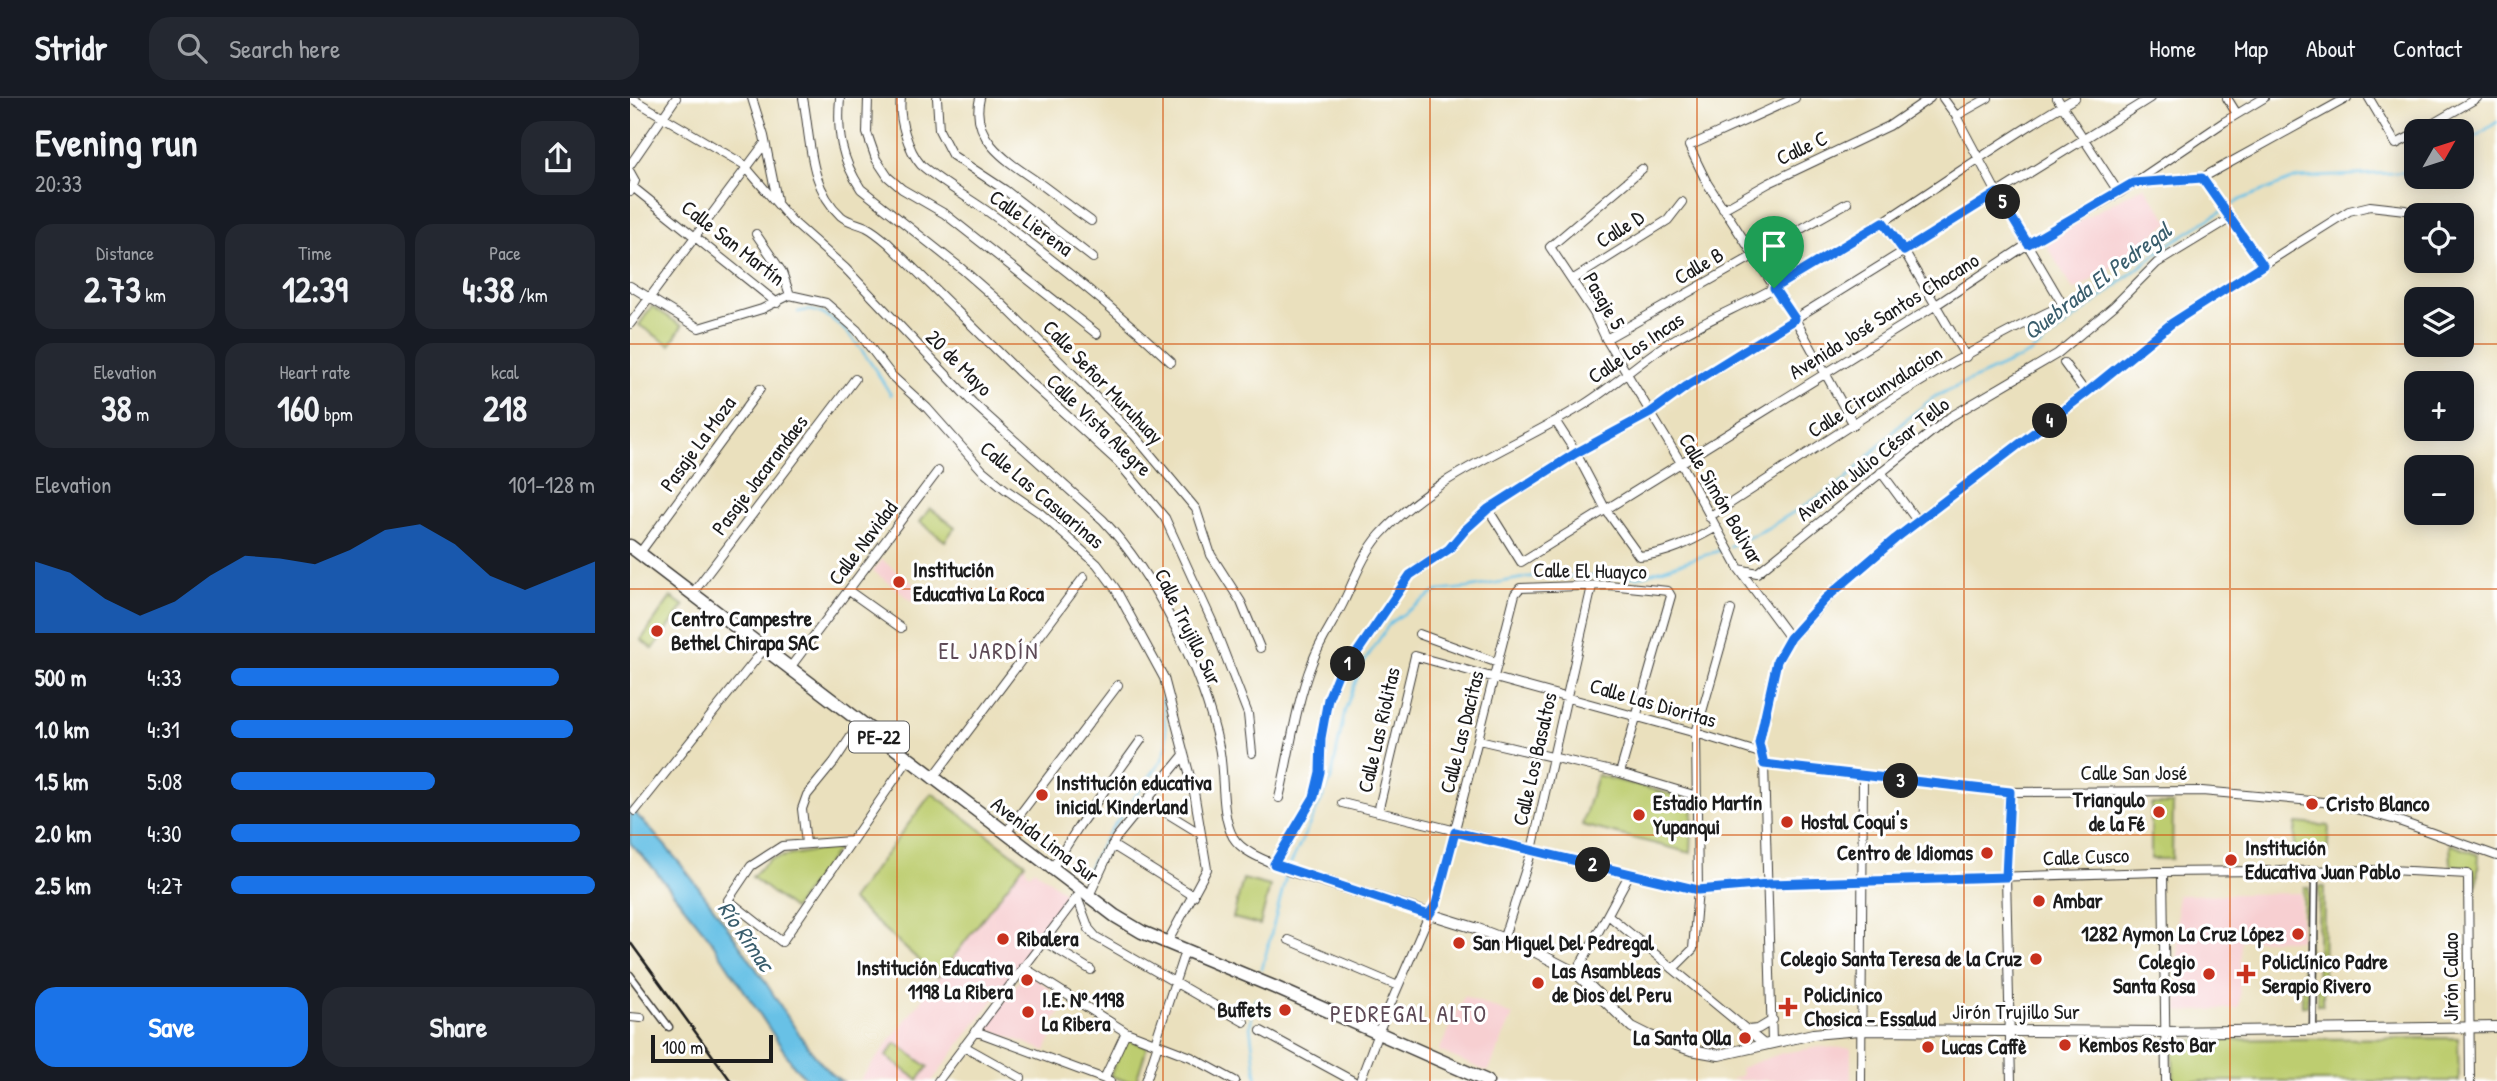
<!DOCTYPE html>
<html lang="en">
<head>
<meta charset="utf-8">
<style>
	:root { --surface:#171b24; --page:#242831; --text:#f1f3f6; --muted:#9ea1a6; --line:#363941; --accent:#1a73e8 }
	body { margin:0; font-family:"Patrick Hand",sans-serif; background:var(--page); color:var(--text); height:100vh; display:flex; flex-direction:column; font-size:26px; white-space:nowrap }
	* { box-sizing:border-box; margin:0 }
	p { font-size:23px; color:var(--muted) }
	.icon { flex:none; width:38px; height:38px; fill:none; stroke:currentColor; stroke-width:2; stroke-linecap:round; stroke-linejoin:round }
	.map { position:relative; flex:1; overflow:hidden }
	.sheet { display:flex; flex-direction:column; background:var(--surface); width:630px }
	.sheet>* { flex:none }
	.needle { width:46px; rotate:51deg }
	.tools { position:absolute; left:1774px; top:21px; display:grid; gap:14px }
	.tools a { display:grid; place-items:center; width:70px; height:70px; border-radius:14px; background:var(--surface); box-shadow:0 4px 18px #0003; font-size:35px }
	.scale { position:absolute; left:21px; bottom:18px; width:122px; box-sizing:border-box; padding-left:7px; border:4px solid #1c1c1c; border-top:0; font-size:19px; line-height:24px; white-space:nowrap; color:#1c1c1c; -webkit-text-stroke:5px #fff; paint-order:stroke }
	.pin { position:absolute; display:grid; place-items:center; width:60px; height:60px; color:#fff; margin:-72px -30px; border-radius:50% 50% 50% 0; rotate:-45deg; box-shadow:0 0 7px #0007 }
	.pin .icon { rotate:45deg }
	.km { position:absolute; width:35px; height:35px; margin:-18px; border-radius:50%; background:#222; color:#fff; font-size:19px; line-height:35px; text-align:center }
	.round { display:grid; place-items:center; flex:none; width:74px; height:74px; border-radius:21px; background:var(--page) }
	.head { display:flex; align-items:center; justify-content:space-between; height:119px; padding:0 35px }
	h1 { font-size:38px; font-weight:700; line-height:52px }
	.stats { display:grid; grid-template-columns:repeat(3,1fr); gap:10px; height:119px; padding:7px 35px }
	.stats div { display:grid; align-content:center; border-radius:18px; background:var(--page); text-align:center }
	.stats b { font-size:35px; font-weight:700 }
	.stats small { font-size:19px; font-weight:400 }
	.stats p { font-size:19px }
	.chart { height:196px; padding:14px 35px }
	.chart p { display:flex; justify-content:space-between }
	.chart svg { width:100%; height:126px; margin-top:7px; fill:var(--accent); opacity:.7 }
	.action { display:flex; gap:14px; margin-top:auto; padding:14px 35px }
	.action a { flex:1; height:80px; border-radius:21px; background:var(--accent); color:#fff; font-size:28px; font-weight:700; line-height:80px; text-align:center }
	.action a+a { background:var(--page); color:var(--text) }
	ul { padding:0 35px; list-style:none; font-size:23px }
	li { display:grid; grid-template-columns:112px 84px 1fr; align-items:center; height:52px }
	li i { height:18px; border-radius:9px; background:var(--accent) }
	header { display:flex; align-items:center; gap:42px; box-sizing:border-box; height:98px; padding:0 35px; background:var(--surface); border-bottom:2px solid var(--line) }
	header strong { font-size:33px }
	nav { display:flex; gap:38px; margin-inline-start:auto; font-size:24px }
	.search { width:490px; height:63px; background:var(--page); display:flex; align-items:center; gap:18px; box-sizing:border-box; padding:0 24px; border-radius:21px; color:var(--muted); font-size:26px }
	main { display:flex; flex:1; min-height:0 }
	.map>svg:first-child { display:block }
</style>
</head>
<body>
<header>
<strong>Stridr</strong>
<div class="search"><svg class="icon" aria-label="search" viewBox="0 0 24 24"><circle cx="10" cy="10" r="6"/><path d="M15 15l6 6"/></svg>Search here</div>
<nav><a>Home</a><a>Map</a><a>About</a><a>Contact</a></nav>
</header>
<main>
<section class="sheet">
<div class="head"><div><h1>Evening run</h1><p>20:33</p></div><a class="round"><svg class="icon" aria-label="share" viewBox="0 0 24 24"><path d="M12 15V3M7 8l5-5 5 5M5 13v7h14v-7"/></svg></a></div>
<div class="stats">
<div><p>Distance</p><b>2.73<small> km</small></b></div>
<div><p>Time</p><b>12:39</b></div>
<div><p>Pace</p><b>4:38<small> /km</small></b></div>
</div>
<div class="stats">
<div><p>Elevation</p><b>38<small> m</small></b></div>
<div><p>Heart rate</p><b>160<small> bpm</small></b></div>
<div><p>kcal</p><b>218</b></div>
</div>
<div class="chart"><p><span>Elevation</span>101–128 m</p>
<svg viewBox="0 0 160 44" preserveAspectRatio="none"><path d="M0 44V19L10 23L20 32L30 38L40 33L50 24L60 17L70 18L80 20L90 15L100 8L110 6L120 13L130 24L140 29L150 24L160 19V44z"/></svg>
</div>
<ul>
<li><b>500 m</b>4:33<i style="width:90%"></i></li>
<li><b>1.0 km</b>4:31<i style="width:94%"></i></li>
<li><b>1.5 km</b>5:08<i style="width:56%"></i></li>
<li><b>2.0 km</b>4:30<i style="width:96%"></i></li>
<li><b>2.5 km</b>4:27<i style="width:100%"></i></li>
</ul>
<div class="action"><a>Save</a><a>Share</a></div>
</section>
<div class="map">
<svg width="1867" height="983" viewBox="0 0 1867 983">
	<rect width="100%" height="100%" fill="#fff"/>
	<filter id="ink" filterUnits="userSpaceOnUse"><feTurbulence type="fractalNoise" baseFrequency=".0143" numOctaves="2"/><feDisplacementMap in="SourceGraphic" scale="14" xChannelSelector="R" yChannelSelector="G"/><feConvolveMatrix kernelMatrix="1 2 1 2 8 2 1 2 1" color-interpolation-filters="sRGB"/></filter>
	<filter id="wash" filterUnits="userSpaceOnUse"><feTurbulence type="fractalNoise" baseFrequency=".00686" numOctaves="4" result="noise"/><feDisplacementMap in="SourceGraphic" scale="28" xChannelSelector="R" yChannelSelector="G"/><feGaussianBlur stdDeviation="1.57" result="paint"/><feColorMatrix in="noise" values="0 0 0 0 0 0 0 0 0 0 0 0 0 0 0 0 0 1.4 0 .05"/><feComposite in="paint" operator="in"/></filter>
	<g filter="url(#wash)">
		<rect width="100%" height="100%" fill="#eae0bd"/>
		<!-- built -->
		<path fill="#f7cfd1" d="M1514 88 1540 124 1484 168 1444 193 1413 142Z
			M252 462 294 494 286 506 243 473Z
			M395 765 396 772 400 776 404 771 437 796 438 803 302 983 230 982Z
			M1671 795 1670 842H1611L1609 910 1548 914 1547 797Z
			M396 874 420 891 418 895 437 907 419 929 424 932 416 953 359 931 360 921Z
			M834 898 883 917 858 974 809 953Z
			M1190 949 1221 950V983L1100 982 1112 977 1110 970 1152 955Z"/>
		<!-- green -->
		<path fill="#bdcd70" stroke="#6c7446" stroke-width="2" d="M22 208 52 228 40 247 9 227Z
			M300 410 325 429 315 443 290 424Z
			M41 499 54 508 23 551 11 542Z
			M967 677 1055 700 1063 707 1061 755 952 727Z
			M302 695 395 765 308 879 221 802Z
			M1521 706H1543L1542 761H1521Z
			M1666 725 1699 728 1697 760 1663 758Z
			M1820 746 1849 757 1847 786H1842L1843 776 1838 770 1821 767Z
			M210 748 163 811 122 779 140 761Z
			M613 781 640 788 630 827 603 820Z
			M1674 789H1679L1677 908H1672Z
			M1689 789H1694L1693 907H1687Z
			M495 940 517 949 506 983H496L480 978Z
			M1828 940 1829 983H1544L1542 942Z
			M266 945 298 969 288 982 256 958Z"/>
		<!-- water -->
		<path fill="#68c1e6" stroke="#426e81" stroke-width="2" d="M0 710C52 761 93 822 134 882 152 909 185 968 212 983H179L164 968 78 838 19 765 0 745Z"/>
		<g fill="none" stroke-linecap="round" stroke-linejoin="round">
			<!-- stream -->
			<path stroke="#68c1e6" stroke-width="2.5" d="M1832 48 1867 24
				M1597 110 1612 101 1667 80 1781 74 1787 72
				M168 214C206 201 244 270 261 297
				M1100 448 1136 431 1213 384 1271 326 1304 299 1401 255 1536 148 1592 113
				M659 769 701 682 715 612 732 567 760 525 807 493 838 490 905 478 1008 479 1094 451
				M453 781 477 737 532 662 537 647 532 600
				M632 871 657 775
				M625 901 620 928 627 983"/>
		</g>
	</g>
	<g filter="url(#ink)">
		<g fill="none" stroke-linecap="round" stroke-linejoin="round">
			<!-- pedestrian casing -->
			<g stroke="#3b3934" stroke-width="9">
				<path id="pedestrian" d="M0 877 39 929
					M1683 931 1685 773"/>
			</g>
			<!-- minor casing -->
			<g stroke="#3b3934" stroke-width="10">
				<path id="minor" d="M1 0 113 66 162 123 215 170 343 305 473 422C526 478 573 574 589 649 595 676 590 716 603 739 613 756 641 764 658 772
					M122 0 134 38 147 102
					M173 0C181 40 178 88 211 118 218 124 227 125 236 129 244 133 251 139 258 145L388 273 488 364 535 420 582 523 618 616 622 655
					M210 0C207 35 211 61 231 91L332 171 372 206 505 338 566 411 581 457 611 504 630 550
					M238 0 237 35 246 61 258 79 272 91 315 116 467 236
					M271 0C268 20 278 52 291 67 317 89 348 105 375 126 433 169 488 214 541 264
					M307 0 309 32 322 57 375 92 463 160
					M350 0C339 43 382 66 412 87 428 99 444 111 461 123
					M1165 0 1059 48 1077 85 1165 221 1224 327
					M1427 0 1489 95
					M1597 0 1607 16
					M1739 0 1766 46 1787 35
					M1326 18 1358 0
					M1790 33 1847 0
					M0 67 46 0
					M1012 71 920 149 964 215 976 241 1051 365 1109 471 1160 540
					M0 74 5 83 0 94
					M1572 80 1633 167
					M1506 85 1572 80 1717 0
					M4 90 147 205
					M1093 111 1139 85 1259 28 1300 0
					M1253 124 1274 153 1336 259
					M126 136 152 174 160 197
					M942 182 1038 122 1052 104
					M0 188 69 230 132 211 160 197 196 205 227 232 262 278 297 310 352 372 375 391 410 415 467 466 485 490 534 580 564 694 577 771 537 845
					M0 226 135 45
					M976 241 1217 105
					M1434 265 1456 295
					M926 324 946 355 976 412 1009 458C1038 456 1060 444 1085 430
					M1251 374 1288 424
					M858 411 891 464 1306 207 1398 146 1489 95 1594 24 1634 0
					M1079 419C1192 347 1311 263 1433 207L1367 95 1326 18 1313 0
					M9 456 130 291
					M1109 471 1127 475 1320 319 1427 256 1484 208 1527 165 1601 120
					M219 493 271 530
					M62 496 225 281
					M789 536 868 565
					M159 571 308 373
					M849 642 990 675 1067 698
					M1134 666 1379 694 1572 693 1704 705 1766 722 1867 758
					M302 681 454 479
					M1379 694 1376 779 1381 983
					M649 700C660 655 665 608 682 565 690 542 705 523 715 501 725 480 734 455 750 437 805 376 886 349 955 306 985 287 1010 263 1040 244 1073 223 1110 209 1144 190 1181 169 1217 147 1253 124 1317 83 1379 38 1445 0
					M517 703 571 736
					M712 705 1068 792 1138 786 1528 774 1760 772 1838 776 1840 983
					M5 713 134 551
					M748 714 785 558 1066 635 1130 655
					M375 736 488 587
					M221 743 152 748 121 768 98 802 152 844 278 662
					M176 745 172 711 177 697 204 664 230 625
					M482 747 564 798
					M644 766 684 699 690 674 692 640 698 601 708 576 726 557 780 477 819 451 835 432 858 411 946 355 1020 315 1057 288 1520 0
					M421 772 449 728 511 642
					M1533 774 1536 983
					M447 799 459 831 466 839 614 924
					M458 800 486 740 553 658
					M978 817 1134 946
					M874 839 902 752 962 488
					M659 842 768 888
					M413 843 461 872
					M393 869 496 934 561 959 605 983
					M1043 871 1063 851 1068 792 1066 635 1101 512
					M946 875 1000 775
					M0 919 11 920
					M1118 932 1128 931 1143 922
					M345 933 480 983
					M631 933 723 983
					M1142 944 1134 666 1129 645 1147 563 1160 540 1208 489 1265 441 1456 295 1542 224 1719 113 1740 108 1775 112
					M525 945 555 853
					M334 948 391 980
					M474 981 496 934
					M308 983 447 799
					M516 983 528 946
					M730 983 748 935 799 817 806 806 885 496 890 490 979 487 1038 493 1041 498 990 675
					M1231 983 1233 678"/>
			</g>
			<!-- tertiary casing -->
			<g stroke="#3b3934" stroke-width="12">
				<path id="tertiary" d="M658 772 848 831 898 850 946 875 1002 929 1020 938 1061 952 1089 957 1183 936 1230 932 1535 934 1867 929"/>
			</g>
			<!-- trunk casing -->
			<g stroke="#3b3934" stroke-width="15">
				<path id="trunk" d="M0 448 485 818 512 834 644 889 857 983"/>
			</g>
			<!-- pedestrian -->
			<use href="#pedestrian" stroke="#fff" stroke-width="6"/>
			<!-- minor -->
			<use href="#minor" stroke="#fff" stroke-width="8"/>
			<!-- tertiary -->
			<use href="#tertiary" stroke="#fff" stroke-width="10"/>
			<!-- trunk -->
			<use href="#trunk" stroke="#fff" stroke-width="12"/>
			<!-- rail -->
			<path stroke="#1c1c1c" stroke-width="2.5" d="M0 844 101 983"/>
		</g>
	</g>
	<g fill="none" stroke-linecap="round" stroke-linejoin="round" filter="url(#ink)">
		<!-- route casing -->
		<g stroke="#fff" stroke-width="14">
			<path id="route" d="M1572 80 1633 167 1542 225 1456 295 1265 441 1195 501 1160 540 1147 563 1129 645 1134 666 1380 694 1376 779 1138 786 1068 792 825 734 806 806 799 817 644 766 684 699 690 674 691 640 698 601 708 576 726 556 780 477 819 451 835 432 858 411 946 355 1020 315 1057 288 1165 221 1144 190 1253 124 1274 153 1367 95 1398 146 1503 85Z"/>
		</g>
		<!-- route -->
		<use href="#route" stroke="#1a73e8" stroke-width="9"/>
	</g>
	<!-- grid -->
	<path fill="none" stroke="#d4530e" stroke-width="2" stroke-opacity="0.55" d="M267 0V983M533 0V983M800 0V983M1067 0V983M1334 0V983M1600 0V983M0 246H1787M1832 246H1867M0 491H1867M0 737H1867"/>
	<!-- markers -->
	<g fill="#c8321e" stroke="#fff" stroke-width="2.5">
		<circle cx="269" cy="484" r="7"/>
		<circle cx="27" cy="533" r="7"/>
		<circle cx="412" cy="697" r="7"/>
		<circle cx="1682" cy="706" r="7"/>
		<circle cx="1529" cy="714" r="7"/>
		<circle cx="1009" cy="717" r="7"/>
		<circle cx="1157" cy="724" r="7"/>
		<circle cx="1357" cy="755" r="7"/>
		<circle cx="1601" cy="762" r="7"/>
		<circle cx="1409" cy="803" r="7"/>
		<circle cx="1668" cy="836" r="7"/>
		<circle cx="373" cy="841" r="7"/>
		<circle cx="829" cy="845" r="7"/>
		<circle cx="1406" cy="861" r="7"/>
		<circle cx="1579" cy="876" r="7"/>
		<path d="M1612.5 865.5h7v7h7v7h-7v7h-7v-7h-7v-7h7z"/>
		<circle cx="397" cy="882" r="7"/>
		<circle cx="908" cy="885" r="7"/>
		<path d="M1154.5 898.5h7v7h7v7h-7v7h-7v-7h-7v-7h7z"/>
		<circle cx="655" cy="912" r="7"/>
		<circle cx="398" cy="914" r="7"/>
		<circle cx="1115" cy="940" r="7"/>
		<circle cx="1435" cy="947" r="7"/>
		<circle cx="1298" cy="949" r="7"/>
	</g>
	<g text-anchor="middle" stroke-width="6" stroke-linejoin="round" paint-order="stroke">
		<!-- shield labels -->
		<rect fill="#fff" stroke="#606060" stroke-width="2" x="219" y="623.5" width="60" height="31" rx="5"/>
		<g font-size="19" font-weight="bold" fill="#1c1c1c">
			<text x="249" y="646">PE-22</text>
		</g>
		<!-- street labels -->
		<g font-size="21" fill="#1c1c1c" stroke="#fff">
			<text transform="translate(1172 50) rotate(-25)" y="7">Calle C</text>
			<text transform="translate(401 125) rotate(36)" y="7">Calle Lierena</text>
			<text transform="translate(990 131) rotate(-32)" y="7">Calle D</text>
			<text transform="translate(103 145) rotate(38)" y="7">Calle San Martín</text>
			<text transform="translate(1069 168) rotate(-30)" y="7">Calle B</text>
			<text transform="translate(974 203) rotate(60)" y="7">Pasaje 5</text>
			<text transform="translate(1254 218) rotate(-32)" y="7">Avenida José Santos Chocano</text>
			<text transform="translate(1006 250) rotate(-34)" y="7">Calle Los Incas</text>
			<text transform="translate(329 265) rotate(45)" y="7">20 de Mayo</text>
			<text transform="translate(473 284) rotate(46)" y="7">Calle Señor Muruhuay</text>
			<text transform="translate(1245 294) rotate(-32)" y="7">Calle Circunvalacion</text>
			<text transform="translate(469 327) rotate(44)" y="7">Calle Vista Alegre</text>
			<text transform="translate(68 346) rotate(-54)" y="7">Pasaje La Moza</text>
			<text transform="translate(1243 361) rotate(-38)" y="7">Avenida Julio César Tello</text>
			<text transform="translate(130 377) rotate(-53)" y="7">Pasaje Jacarandaes</text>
			<text transform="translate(412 397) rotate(40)" y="7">Calle Las Casuarinas</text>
			<text transform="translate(1091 401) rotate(60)" y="7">Calle Simón Bolivar</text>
			<text transform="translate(233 445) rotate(-53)" y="7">Calle Navidad</text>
			<text transform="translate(960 473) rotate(1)" y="7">Calle El Huayco</text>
			<text transform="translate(558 529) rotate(64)" y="7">Calle Trujillo Sur</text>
			<text transform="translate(1023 605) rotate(16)" y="7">Calle Las Dioritas</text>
			<text transform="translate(749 632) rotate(-77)" y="7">Calle Las Riolitas</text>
			<text transform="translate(832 634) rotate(-76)" y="7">Calle Las Dacitas</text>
			<text transform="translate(905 661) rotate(-77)" y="7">Calle Los Basaltos</text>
			<text x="1504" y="682">Calle San José</text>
			<text transform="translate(415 742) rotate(37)" y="7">Avenida Lima Sur</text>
			<text transform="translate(1456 759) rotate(-2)" y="7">Calle Cusco</text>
			<text transform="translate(1821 879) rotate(-90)" y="7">Jirón Callao</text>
			<text x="1386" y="921">Jirón Trujillo Sur</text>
		</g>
		<!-- poi labels -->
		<g font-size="21" font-weight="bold" fill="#1c1c1c" stroke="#fff" text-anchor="start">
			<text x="283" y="479">Institución<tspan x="283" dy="24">Educativa La Roca</tspan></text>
			<text x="41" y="528">Centro Campestre<tspan x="41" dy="24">Bethel Chirapa SAC</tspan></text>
			<text x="426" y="692">Institución educativa<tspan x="426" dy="24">inicial Kinderland</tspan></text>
			<text x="1515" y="709" text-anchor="end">Triangulo<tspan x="1515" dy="24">de la Fé</tspan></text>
			<text x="1023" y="712">Estadio Martín<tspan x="1023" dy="24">Yupanqui</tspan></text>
			<text x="1696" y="713">Cristo Blanco</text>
			<text x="1171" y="731">Hostal Coqui's</text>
			<text x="1615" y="757">Institución<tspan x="1615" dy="24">Educativa Juan Pablo</tspan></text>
			<text x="1343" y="762" text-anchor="end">Centro de Idiomas</text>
			<text x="1423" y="810">Ambar</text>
			<text x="1654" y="843" text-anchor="end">1282 Aymon La Cruz López</text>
			<text x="387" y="848">Ribalera</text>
			<text x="843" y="852">San Miguel Del Pedregal</text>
			<text x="1392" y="868" text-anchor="end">Colegio Santa Teresa de la Cruz</text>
			<text x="1565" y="871" text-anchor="end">Colegio<tspan x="1565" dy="24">Santa Rosa</tspan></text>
			<text x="1632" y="871">Policlínico Padre<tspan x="1632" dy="24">Serapio Rivero</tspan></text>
			<text x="383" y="877" text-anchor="end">Institución Educativa<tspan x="383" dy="24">1198 La Ribera</tspan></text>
			<text x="922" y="880">Las Asambleas<tspan x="922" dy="24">de Dios del Peru</tspan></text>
			<text x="1174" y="904">Policlinico<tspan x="1174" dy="24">Chosica - Essalud</tspan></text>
			<text x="412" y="909">I.E. Nº 1198<tspan x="412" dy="24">La Ribera</tspan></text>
			<text x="641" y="919" text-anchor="end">Buffets</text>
			<text x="1101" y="947" text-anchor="end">La Santa Olla</text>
			<text x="1449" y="954">Kembos Resto Bar</text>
			<text x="1312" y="956">Lucas Caffè</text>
		</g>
		<!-- water labels -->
		<g font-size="23" font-style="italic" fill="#3a5e6d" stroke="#fff">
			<text transform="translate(1467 183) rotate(-37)" y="8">Quebrada El Pedregal</text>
			<text transform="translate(116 838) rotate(55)" y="8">Río Rímac</text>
		</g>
		<!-- neighbourhood labels -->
		<g font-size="23" letter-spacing="2" fill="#5e4a56" stroke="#fff">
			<text x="359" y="561">EL JARDÍN</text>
			<text x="779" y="924">PEDREGAL ALTO</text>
		</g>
	</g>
</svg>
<div class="tools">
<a><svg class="needle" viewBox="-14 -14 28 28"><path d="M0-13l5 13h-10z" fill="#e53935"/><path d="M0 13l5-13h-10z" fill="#9ea1a6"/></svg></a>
<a><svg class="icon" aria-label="locate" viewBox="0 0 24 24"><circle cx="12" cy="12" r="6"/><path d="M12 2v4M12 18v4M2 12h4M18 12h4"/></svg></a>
<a><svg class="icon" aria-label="layers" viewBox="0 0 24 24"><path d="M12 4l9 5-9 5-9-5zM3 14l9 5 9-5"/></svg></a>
<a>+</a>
<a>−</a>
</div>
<div class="scale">100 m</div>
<div class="pin" style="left:1144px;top:190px;background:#1e9e55"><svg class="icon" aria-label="arrive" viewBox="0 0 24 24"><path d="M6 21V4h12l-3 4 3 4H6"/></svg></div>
<b class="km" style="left:718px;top:566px">1</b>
<b class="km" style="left:963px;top:767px">2</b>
<b class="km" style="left:1271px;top:683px">3</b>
<b class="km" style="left:1420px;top:323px">4</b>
<b class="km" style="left:1373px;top:104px">5</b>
</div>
</main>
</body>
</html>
